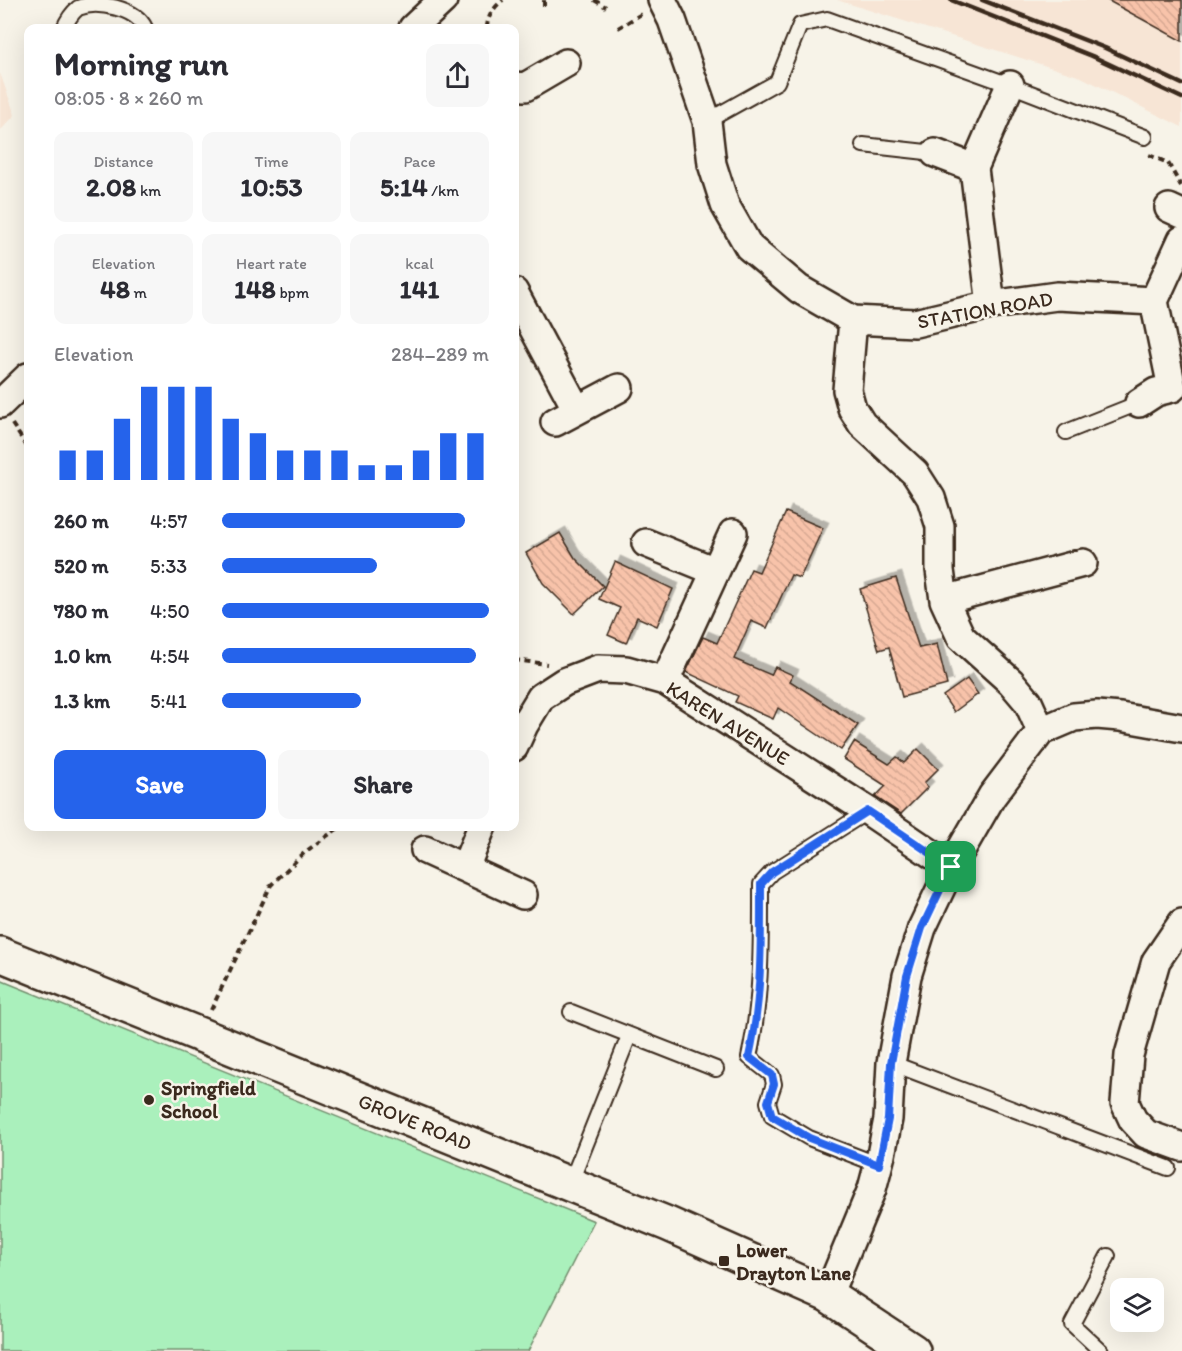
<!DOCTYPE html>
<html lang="en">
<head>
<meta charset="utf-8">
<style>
	:root { --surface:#fff; --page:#f7f7f7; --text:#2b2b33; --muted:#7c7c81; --accent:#2563eb }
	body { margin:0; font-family:Itim,sans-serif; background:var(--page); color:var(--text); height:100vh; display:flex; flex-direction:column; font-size:22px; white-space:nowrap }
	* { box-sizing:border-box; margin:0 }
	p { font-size:20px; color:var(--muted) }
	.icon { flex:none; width:33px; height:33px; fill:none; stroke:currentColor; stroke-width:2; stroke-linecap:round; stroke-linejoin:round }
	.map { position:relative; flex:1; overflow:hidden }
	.sheet { position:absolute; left:24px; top:24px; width:495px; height:807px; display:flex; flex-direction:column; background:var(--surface); border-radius:12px; box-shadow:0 6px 24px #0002 }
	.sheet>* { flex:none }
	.fabs { position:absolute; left:1110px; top:1278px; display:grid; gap:12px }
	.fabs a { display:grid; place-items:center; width:54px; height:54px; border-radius:12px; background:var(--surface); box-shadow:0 6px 24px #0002; font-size:30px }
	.pin { position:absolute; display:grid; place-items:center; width:51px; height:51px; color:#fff; margin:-26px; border-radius:12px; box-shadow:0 3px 9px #0006 }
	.round { display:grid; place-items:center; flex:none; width:63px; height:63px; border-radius:12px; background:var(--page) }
	.overview { display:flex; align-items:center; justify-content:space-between; height:102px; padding:0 30px }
	h1 { font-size:33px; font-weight:700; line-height:45px }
	.figures { display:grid; grid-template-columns:repeat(3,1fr); gap:9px; height:102px; padding:6px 30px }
	.figures div { display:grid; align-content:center; border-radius:12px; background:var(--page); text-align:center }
	.figures b { font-size:26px; font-weight:700 }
	.figures small { font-size:16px; font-weight:400 }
	.figures p { font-size:16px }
	.chart { height:168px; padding:12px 30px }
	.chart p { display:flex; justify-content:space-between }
	.chart svg { width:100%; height:108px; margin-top:6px; stroke:var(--accent); stroke-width:6 }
	.action { display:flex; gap:12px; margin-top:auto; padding:12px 30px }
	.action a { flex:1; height:69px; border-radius:12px; background:var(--accent); color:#fff; font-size:24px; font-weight:700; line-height:69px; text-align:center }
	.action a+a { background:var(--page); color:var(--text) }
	ul { padding:0 30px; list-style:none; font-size:20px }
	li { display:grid; grid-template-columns:96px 72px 1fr; align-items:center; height:45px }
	li i { height:15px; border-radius:8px; background:var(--accent) }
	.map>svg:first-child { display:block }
</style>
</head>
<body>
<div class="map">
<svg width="1182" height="1351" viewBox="0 0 1182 1351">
	<defs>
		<pattern id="building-back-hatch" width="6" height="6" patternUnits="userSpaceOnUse" patternTransform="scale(1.5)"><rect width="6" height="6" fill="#f8c3aa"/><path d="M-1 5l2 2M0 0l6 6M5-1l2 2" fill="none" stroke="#d6a892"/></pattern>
		<filter id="shadow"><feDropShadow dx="5.5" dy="-5.5" stdDeviation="0" flood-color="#0004"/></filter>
	</defs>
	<rect width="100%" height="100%" fill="#f7f3e8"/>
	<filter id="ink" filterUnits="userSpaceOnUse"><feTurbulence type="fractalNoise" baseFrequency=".0167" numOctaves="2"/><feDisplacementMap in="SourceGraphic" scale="12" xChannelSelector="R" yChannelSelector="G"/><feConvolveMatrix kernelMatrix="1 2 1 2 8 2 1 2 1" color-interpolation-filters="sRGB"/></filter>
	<g filter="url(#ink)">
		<!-- built -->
		<path fill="#f7e5d5" d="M837 0H1182V127L1081 77Z
			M0 73 15 115 0 131Z"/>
		<!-- park -->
		<path fill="#aaf0bc" stroke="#728d6d" stroke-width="1.5" d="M0 980 594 1221 528 1351H0Z"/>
		<!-- building -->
		<path fill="url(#building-back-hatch)" stroke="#3b2a1e" stroke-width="1.5" filter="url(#shadow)" d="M1107 0H1182V41Z
			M786 512 823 528 800 578 791 575 767 628 751 621 734 659 771 675 775 667 793 675 790 681 858 725 841 750 778 708 773 719 735 702 738 696 686 672 703 637 717 643 751 569 759 572Z
			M560 533 575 558 603 586 574 614 543 583 526 553Z
			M615 562 673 589 657 626 637 617 626 643 608 635 620 608 599 599Z
			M896 578 919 648 937 644 947 685 902 697 889 647 879 650 860 589Z
			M967 679 978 694 954 712 943 696Z
			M854 742 889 764 897 757 904 763 918 749 938 769 924 783 928 787 901 814 875 797 886 786 844 759Z"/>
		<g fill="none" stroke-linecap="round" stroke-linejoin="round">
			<!-- service casing -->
			<g stroke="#3b2a1e" stroke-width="18">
				<path id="service" d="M64 28C67 21 71 14 78 8 97 0 136 8 145 28
					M707 121 777 82 800 25 827 19 1010 85 1145 137
					M863 145 935 153
					M1066 432 1139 403
					M868 811 772 872 761 884C761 942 762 999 749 1057L772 1075 774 1084 768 1102 772 1116 809 1138 879 1165
					M571 1012 716 1069
					M891 1063 1168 1168
					M570 1184 629 1036
					M1101 1351 1072 1324 1108 1256"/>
			</g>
			<!-- minor casing -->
			<g stroke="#3b2a1e" stroke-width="32">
				<path id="minor" d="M662 0 672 20 707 121 712 164 725 205 749 247 799 289 853 320 915 323 991 305 1057 296 1154 301 1182 240
					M413 28 443 0
					M514 86 525 87 566 63
					M935 153 974 168
					M1169 208 1182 214
					M514 292 577 410
					M991 305 974 168 1010 85
					M853 320 847 390 852 408 862 424 915 473 931 498 940 526V570L944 600 961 637 1011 682 1028 702 1041 731
					M1139 403 1156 392 1172 388 1154 301
					M0 404 28 377
					M555 422 619 388
					M646 543 715 571
					M944 600 1083 563
					M665 681 733 533
					M514 747 524 725 541 697 564 682 598 669 626 670 665 681 868 811 951 867
					M425 850 523 895
					M465 868 482 826
					M1182 923 1156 961 1129 1055 1125 1103 1133 1120 1146 1134 1182 1147
					M828 1295 872 1189 881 1155 888 1119 891 1063 907 976 922 928 951 867 992 796 1041 731 1074 717 1097 715 1120 717 1182 728"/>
			</g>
			<!-- tertiary casing -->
			<g stroke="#3b2a1e" stroke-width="38">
				<path id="tertiary" d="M0 954 668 1224 828 1295 913 1351"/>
			</g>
			<!-- path -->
			<path stroke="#3b2a1e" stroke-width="4" stroke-dasharray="6 4.5" stroke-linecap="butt" d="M544 0V9
				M594 0 606 7
				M487 28C487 17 494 7 503 0
				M618 28 643 13
				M1149 155 1168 163 1181 186
				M12 424 28 448
				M514 660 547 664
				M211 1010 271 885 305 852 341 826"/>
			<!-- service -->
			<use href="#service" stroke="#f7f3e8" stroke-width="14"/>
			<!-- minor -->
			<use href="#minor" stroke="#f7f3e8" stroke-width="27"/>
			<!-- tertiary -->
			<use href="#tertiary" stroke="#f7f3e8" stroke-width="33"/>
			<!-- rail -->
			<path stroke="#3b2a1e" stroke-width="4.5" d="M951 0 1092 56 1182 98
				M982 0 1105 48 1182 84"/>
		</g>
	</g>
	<g fill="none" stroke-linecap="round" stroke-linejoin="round" filter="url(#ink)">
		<!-- route casing -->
		<g stroke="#fff" stroke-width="12">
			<path id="route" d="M868 811 951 867 922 928 907 976 891 1063 888 1119 879 1165 809 1138 772 1116 768 1102 774 1084 772 1075 749 1057C762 999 761 942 761 884L772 872Z"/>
		</g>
		<!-- route -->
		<use href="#route" stroke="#2563eb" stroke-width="8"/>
	</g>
	<!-- markers -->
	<g fill="#3b2a1e" stroke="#f7f3e8" stroke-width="2">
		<circle cx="149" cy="1100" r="6"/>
		<rect x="718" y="1255" width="12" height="12" rx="3"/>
	</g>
	<g text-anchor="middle" stroke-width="5" stroke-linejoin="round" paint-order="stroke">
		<!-- street labels -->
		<g font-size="20" fill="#3b2a1e" stroke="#f7f3e8">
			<text transform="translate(985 310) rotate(-10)" y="7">STATION ROAD</text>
			<text transform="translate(728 723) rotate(32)" y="7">KAREN AVENUE</text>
			<text transform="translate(415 1122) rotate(22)" y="7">GROVE ROAD</text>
		</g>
		<!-- poi labels -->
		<g font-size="20" font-weight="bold" fill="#3b2a1e" stroke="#f7f3e8" text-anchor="start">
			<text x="161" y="1095">Springfield<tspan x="161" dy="23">School</tspan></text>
			<text x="736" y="1257">Lower<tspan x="736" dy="23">Drayton Lane</tspan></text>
		</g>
	</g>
</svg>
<div class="fabs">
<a><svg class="icon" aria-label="layers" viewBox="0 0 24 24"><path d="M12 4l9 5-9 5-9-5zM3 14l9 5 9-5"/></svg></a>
</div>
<div class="pin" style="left:951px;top:867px;background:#1e9e55"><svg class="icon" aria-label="arrive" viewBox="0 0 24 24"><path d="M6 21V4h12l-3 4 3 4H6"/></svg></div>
<section class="sheet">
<div class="overview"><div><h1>Morning run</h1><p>08:05 · 8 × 260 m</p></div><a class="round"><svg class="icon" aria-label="share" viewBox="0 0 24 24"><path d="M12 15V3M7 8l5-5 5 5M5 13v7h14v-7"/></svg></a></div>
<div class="figures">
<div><p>Distance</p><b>2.08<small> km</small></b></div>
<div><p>Time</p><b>10:53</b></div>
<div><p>Pace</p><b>5:14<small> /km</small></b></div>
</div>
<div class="figures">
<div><p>Elevation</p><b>48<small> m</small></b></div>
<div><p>Heart rate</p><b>148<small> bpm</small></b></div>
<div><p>kcal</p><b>141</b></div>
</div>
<div class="chart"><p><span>Elevation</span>284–289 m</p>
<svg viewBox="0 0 160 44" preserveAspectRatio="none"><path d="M5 44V32M15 44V32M25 44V19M35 44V6M45 44V6M55 44V6M65 44V19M75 44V25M85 44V32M95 44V32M105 44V32M115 44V38M125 44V38M135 44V32M145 44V25M155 44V25"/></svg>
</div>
<ul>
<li><b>260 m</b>4:57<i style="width:91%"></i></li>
<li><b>520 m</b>5:33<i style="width:58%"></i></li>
<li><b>780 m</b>4:50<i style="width:100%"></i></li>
<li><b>1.0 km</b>4:54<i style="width:95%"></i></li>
<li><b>1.3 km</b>5:41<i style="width:52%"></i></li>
</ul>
<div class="action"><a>Save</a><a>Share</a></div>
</section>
</div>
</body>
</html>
